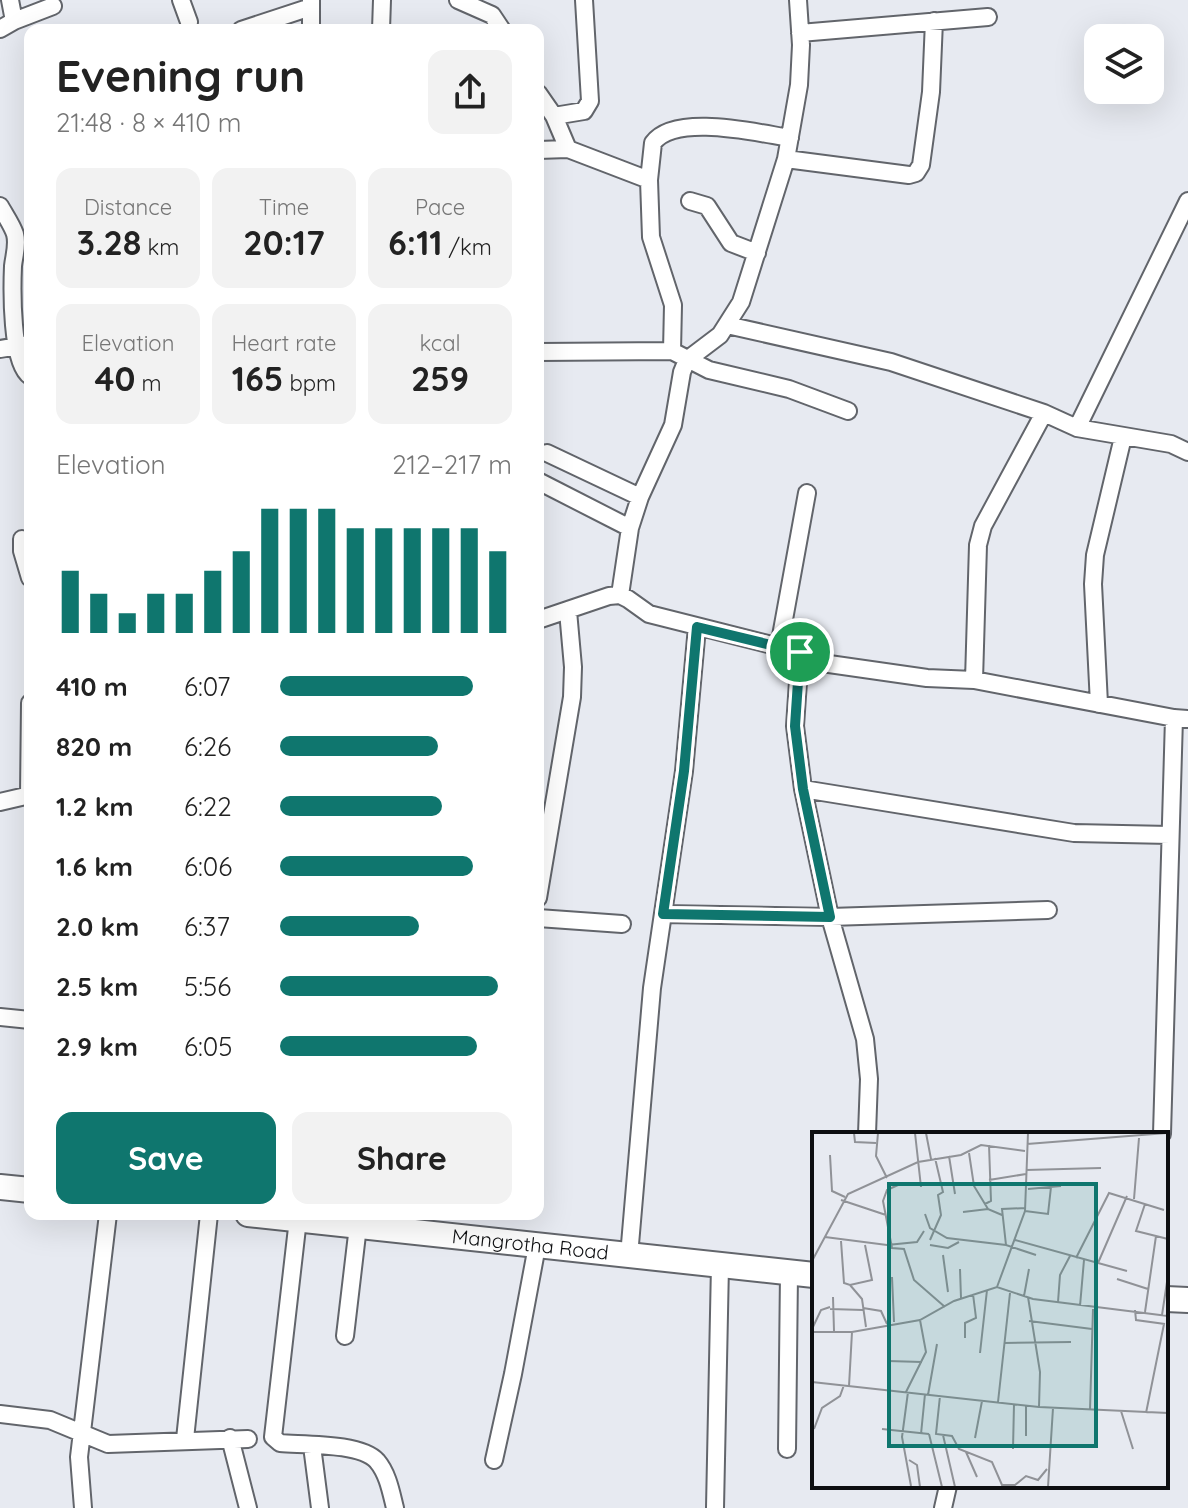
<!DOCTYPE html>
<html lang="en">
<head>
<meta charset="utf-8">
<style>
	:root { --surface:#fff; --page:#f2f2f2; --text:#222; --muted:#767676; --accent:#0f766e }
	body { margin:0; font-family:Quicksand,sans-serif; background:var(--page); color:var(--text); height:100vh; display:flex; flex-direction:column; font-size:30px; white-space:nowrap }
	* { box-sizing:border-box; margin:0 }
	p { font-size:26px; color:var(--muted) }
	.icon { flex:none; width:44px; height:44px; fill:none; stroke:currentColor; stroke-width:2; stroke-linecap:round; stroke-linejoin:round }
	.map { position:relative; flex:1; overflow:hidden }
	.side { position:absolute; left:24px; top:24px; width:520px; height:1196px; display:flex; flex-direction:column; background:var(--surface); border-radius:16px; box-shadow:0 8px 32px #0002 }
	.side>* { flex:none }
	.tools { position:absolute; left:1084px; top:24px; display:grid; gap:16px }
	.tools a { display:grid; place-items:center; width:80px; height:80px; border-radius:16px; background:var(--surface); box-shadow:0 8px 32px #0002; font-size:40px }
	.pin { position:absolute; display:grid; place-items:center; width:68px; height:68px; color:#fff; margin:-34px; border:4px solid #fff; border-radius:50%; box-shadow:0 2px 8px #0007 }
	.round { display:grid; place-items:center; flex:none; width:84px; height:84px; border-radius:16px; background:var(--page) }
	.head { display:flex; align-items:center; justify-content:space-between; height:136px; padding:0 32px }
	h1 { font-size:44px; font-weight:800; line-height:60px }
	.metrics { display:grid; grid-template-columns:repeat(3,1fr); gap:12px; height:136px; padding:8px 32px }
	.metrics div { display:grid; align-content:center; border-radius:16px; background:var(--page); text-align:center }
	.metrics b { font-size:34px; font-weight:800 }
	.metrics small { font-size:22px; font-weight:400 }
	.metrics p { font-size:22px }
	.chart { height:224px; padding:16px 32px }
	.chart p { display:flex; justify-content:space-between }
	.chart svg { width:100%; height:144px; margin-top:8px; stroke:var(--accent); stroke-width:6 }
	.cta { display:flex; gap:16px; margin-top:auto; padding:16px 32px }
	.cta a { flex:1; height:92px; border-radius:16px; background:var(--accent); color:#fff; font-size:32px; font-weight:800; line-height:92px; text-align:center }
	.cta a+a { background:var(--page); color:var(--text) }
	ul { padding:0 32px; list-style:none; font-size:26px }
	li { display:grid; grid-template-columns:128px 96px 1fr; align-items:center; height:60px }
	li i { height:20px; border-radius:10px; background:var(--accent) }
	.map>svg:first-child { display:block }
</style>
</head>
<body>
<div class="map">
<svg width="1188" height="1508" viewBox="0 0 1188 1508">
	<rect width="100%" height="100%" fill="#e7eaf1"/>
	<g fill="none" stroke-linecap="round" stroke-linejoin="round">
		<!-- minor casing -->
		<g stroke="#62656b" stroke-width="20">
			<path id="minor" d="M10 0 14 21
				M181 0 189 22
				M311 0V30
				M458 0 492 15 502 30
				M0 29 14 21 53 6
				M241 30 311 7
				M381 30 382 0
				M800 33 988 17
				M538 93 554 116 568 149
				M554 116 584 111 590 101 584 0
				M538 150 568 149 649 180
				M786 159 909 175 916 173 921 165 931 92 934 21
				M690 201 707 206 731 243 757 253
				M0 206C5 215 12 225 15 234 18 245 14 256 13 266 12 289 11 364 30 376
				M727 325 891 362 1044 413 1077 428 1171 444 1188 452
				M0 349 30 344
				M672 351 673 305 651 237 649 180 653 143C675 113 757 133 790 138
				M538 352 672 351 709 370 789 389 848 411
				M1077 428 1188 201
				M547 453 640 497
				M538 481 630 528
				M22 539V551L30 578
				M620 595 630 528 640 497 673 425 682 372 687 360 720 335 741 302 786 159 799 85 801 45 798 0
				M538 620 609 596 620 595 628 599 649 614 800 652 829 664 927 678 974 680 1174 718 1188 719
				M779 647 807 493
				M800 652 795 726 803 789 830 917 865 1039 869 1079 867 1134
				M974 680 978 545 983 526 1044 413
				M1099 704 1093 584 1095 555 1123 437
				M803 789 1074 833 1170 835
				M29 795 30 703
				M0 802 30 795
				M538 898 572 697 573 667 568 611
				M663 914 830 917 1048 910
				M538 918 622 924
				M0 1017 30 1020
				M1162 1134 1174 718
				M298 1219 273 1437 280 1443C305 1445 361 1443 377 1461 388 1474 391 1492 395 1508
				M629 1256 652 988 684 771 697 627
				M345 1336 358 1226
				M0 1414 50 1420 108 1444 248 1439
				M230 1438 248 1508
				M185 1439 209 1214
				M312 1446 320 1508
				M787 1449 789 1273
				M494 1460 513 1374 537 1246
				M83 1508 79 1457 108 1214
				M715 1508 720 1265
				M943 1508 948 1486"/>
		</g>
		<!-- secondary casing -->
		<g stroke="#62656b" stroke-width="28">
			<g id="secondary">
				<path d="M0 1187 30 1190"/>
				<path id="s1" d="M248 1214 814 1275"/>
				<path d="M1166 1299 1188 1300"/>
			</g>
		</g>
		<!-- minor -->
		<use href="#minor" stroke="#fff" stroke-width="16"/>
		<!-- secondary -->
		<use href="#secondary" stroke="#fff" stroke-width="24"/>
	</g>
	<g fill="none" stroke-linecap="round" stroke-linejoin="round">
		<!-- route casing -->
		<g stroke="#fff" stroke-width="16">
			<path id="route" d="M697 627 800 652 795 726 803 789 830 917 663 914 684 771Z"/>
		</g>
		<!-- route -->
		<use href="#route" stroke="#0f766e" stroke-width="10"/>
	</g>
	<g text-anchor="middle" stroke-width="6" stroke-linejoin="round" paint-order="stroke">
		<!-- street labels -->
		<g font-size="20" fill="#0e0f11" stroke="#f4f8ff">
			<text dy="7" stroke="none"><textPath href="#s1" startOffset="284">Mangrotha Road</textPath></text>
		</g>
	</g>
	<!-- overview -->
	<g transform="translate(812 1132)">
		<rect width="356" height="356" fill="#e7eaf1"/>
		<path fill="none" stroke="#909297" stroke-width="2" d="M42 1 43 10 64 11M66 1 64 24 75 46M103 1 109 55M114 1 119 27M215 12 355 1M157 21 162 54 176 77M18 23 20 59 33 65M137 24 143 62M214 38 289 36M177 48 214 42M86 53 75 58 71 69 80 116 92 117 102 148 133 175M216 57 249 54M322 67 327 6M29 68 74 83M173 72 179 69 177 13M333 72 324 99 356 107M213 79 236 82 239 55M151 80 176 77 190 83M113 82 118 96 135 106 194 113 224 123M13 105 75 113 105 110 112 99M118 108 129 83 126 63 131 60 123 26M203 108 315 139M29 109 32 151 38 153 60 148 53 113M118 113 136 116 147 110M194 113 190 77 214 76M131 123 136 160M264 126 297 61 352 78M0 129 36 62 106 30 149 23 169 13 213 19M286 131 315 64M148 137 149 166M80 145 82 190M305 147 336 157M38 153 50 167 54 195M185 155 213 79 216 1M212 164 217 137M21 165 22 199M216 165 228 240 227 275M246 170 248 143 258 124M268 174 272 128M51 176 69 179 75 192M18 177 51 178M323 178 324 188 353 192M333 180 344 104M350 183 355 150M217 189 280 197M0 197 9 178 18 175M1 200H40L108 188 142 169 185 155 221 167 356 184M153 206V191L164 186 161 162M192 211 259 210M168 221 175 158M76 229 110 230M0 250 227 275 356 281M37 254 40 200M94 260 114 220 108 188M96 260 90 305 99 354M116 263 125 212M128 264 124 302 140 304 147 317 180 330 190 353H203L214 344 226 348 235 337M186 270 198 161M278 278 281 177M309 279 321 317M334 281 352 192M2 297 10 276 28 264 32 253M70 297 117 302M109 302 113 262M117 302 130 355M131 303 143 355M214 304V273M163 306 170 269M201 317 202 272M154 320 165 345M97 328 105 333 108 355M236 355 241 276"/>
		<path fill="#0f766e" fill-opacity="0.15" stroke="#0f766e" stroke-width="4" d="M77 52H284V314H77Z"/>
		<rect width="356" height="356" fill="none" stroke="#0e0f11" stroke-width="4"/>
	</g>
</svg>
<div class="tools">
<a><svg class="icon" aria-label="layers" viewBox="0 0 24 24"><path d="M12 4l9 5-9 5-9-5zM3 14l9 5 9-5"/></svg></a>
</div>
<div class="pin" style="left:800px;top:652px;background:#1e9e55"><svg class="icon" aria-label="arrive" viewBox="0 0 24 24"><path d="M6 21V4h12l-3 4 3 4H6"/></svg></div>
<section class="side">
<div class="head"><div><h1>Evening run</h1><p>21:48 · 8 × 410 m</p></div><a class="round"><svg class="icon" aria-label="share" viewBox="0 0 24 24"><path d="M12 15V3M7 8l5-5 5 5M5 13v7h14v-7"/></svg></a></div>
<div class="metrics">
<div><p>Distance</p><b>3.28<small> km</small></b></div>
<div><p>Time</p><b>20:17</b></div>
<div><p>Pace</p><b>6:11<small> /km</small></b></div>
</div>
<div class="metrics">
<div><p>Elevation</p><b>40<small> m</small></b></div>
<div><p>Heart rate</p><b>165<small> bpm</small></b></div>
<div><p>kcal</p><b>259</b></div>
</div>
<div class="chart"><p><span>Elevation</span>212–217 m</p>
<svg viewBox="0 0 160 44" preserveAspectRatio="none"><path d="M5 44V25M15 44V32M25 44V38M35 44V32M45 44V32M55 44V25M65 44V19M75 44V6M85 44V6M95 44V6M105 44V12M115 44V12M125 44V12M135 44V12M145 44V12M155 44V19"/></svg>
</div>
<ul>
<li><b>410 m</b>6:07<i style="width:83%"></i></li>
<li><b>820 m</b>6:26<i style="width:68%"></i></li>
<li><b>1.2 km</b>6:22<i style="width:70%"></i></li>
<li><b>1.6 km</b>6:06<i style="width:83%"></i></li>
<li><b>2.0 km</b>6:37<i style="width:60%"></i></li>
<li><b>2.5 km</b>5:56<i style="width:94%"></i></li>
<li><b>2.9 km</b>6:05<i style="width:85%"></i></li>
</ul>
<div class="cta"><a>Save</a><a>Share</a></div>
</section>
</div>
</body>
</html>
